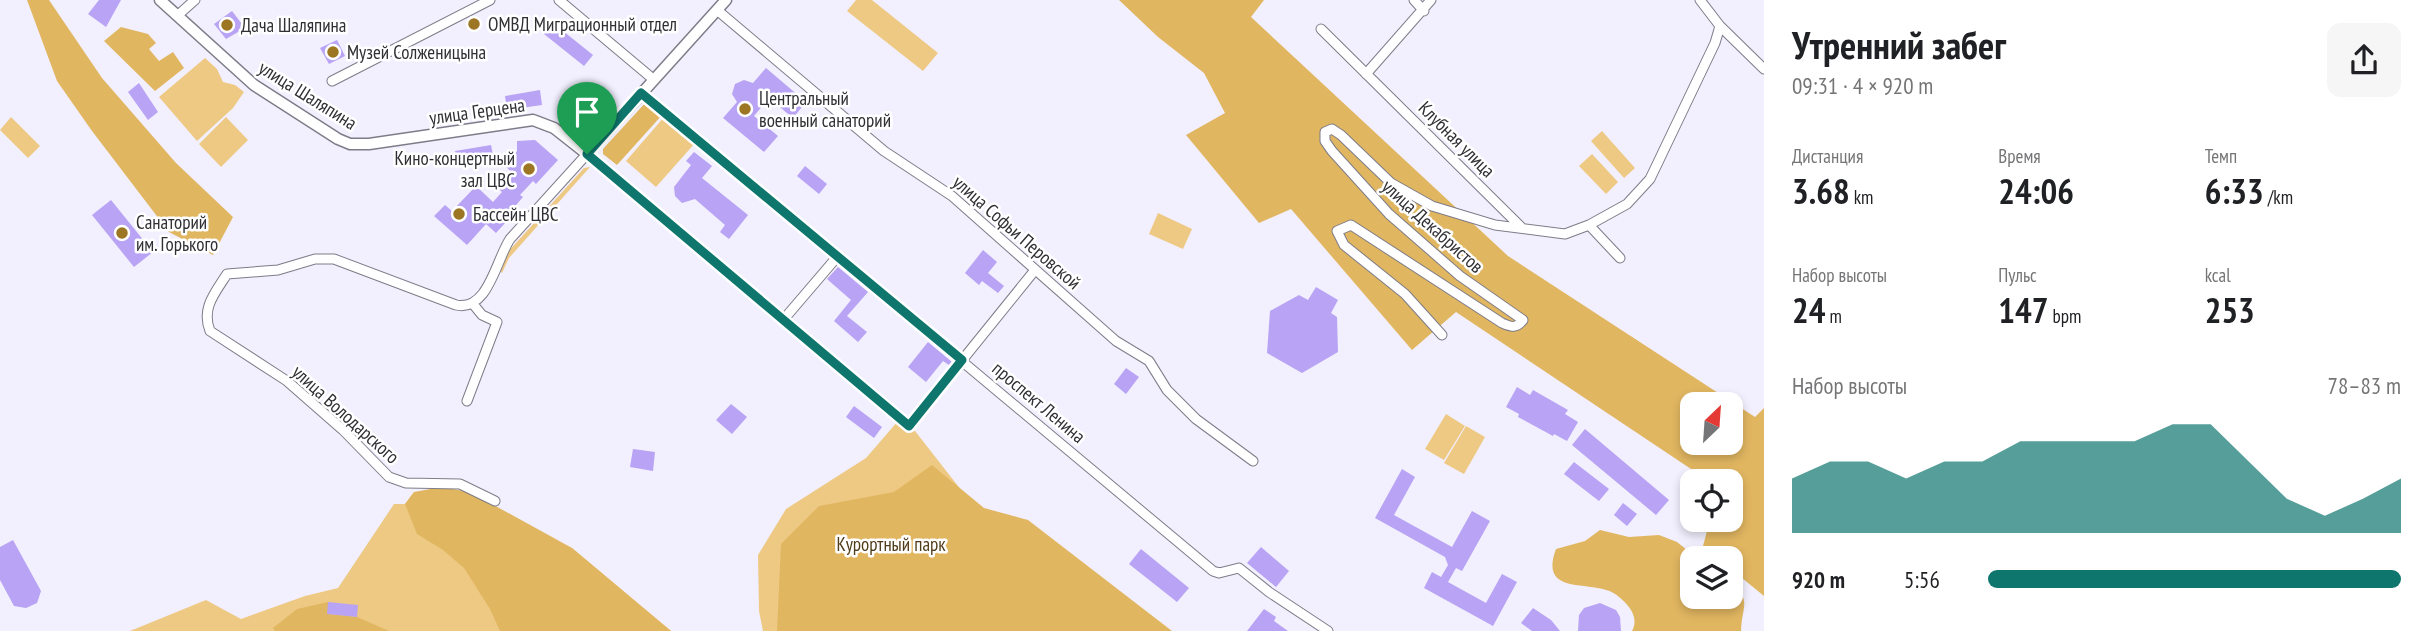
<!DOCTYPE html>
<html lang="ru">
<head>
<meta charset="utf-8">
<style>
	:root { --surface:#fff; --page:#f6f6f6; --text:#202124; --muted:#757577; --accent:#0f766e }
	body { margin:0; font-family:"PT Sans Narrow",sans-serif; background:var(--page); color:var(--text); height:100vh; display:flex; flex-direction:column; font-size:26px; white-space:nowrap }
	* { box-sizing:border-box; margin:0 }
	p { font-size:23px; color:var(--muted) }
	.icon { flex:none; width:38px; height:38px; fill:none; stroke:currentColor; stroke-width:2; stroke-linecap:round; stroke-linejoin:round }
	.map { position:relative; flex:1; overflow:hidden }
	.details { display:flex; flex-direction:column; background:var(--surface); width:665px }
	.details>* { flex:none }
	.needle { width:46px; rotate:25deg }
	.tools { position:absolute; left:1680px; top:392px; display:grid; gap:14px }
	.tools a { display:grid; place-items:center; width:63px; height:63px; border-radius:14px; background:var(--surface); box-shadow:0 4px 10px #0003; font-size:35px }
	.pin { position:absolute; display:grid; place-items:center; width:60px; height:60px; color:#fff; margin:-72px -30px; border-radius:50% 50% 50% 0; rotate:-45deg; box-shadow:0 0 7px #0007 }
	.pin .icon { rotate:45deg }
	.round { display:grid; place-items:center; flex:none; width:74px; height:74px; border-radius:14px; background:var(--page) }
	.overview { display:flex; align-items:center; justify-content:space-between; height:119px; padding:0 28px }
	h1 { font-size:38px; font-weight:700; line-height:52px }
	.metrics { display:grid; grid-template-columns:repeat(3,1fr); gap:10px; height:119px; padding:7px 28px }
	.metrics div { display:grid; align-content:center }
	.metrics b { font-size:35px; font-weight:700 }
	.metrics small { font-size:19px; font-weight:400 }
	.metrics p { font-size:19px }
	.chart { height:196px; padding:14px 28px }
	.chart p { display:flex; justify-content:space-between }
	.chart svg { width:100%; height:126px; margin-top:7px; fill:var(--accent); opacity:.7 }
	ul { padding:0 28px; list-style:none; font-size:23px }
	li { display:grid; grid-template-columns:112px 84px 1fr; align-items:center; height:52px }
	li i { height:18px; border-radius:9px; background:var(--accent) }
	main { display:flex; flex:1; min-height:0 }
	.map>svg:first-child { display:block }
</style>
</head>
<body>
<main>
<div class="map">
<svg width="1764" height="631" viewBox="0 0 1764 631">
	<rect width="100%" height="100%" fill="#f2effe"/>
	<!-- green -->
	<path fill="#eec984" d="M856 0H872L938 53 923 71 847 11Z
		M205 58 217 69 223 82 235 85 244 92 233 108 197 141 159 97Z
		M665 116 696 142 656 187 626 161Z
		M11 117 40 146 28 158 0 130Z
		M226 117 248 140 221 167 199 144Z
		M1602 131 1635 168 1624 178 1591 141Z
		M1592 154 1618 182 1606 194 1579 166Z
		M590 167 509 258 502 273 500 271 505 255 584 168Z
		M1158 213 1192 229 1183 249 1149 234Z
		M1446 414 1465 426 1444 460 1425 449Z
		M898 421 909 430 915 431 994 532 1167 631H763L759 611 758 555 786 509 866 458Z
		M1466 426 1485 437 1464 474 1444 463Z
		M414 492 572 548 671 631H130L206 600 241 619 305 596 338 588 394 504H405Z"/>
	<!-- forest -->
	<path fill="#e1b661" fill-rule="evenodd" d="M27 0H49L102 78 176 163 233 217 213 255 169 232 92 131 57 81Z
		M1119 0H1264L1251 17 1508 256 1755 417 1764 408V596L1731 569V558H1718L1703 546 1710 520H1731V481H1709L1456 312 1412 350 1291 209 1259 223 1186 135 1225 113 1204 73 1158 37ZM1692 404H1731V443H1692Z
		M121 27 148 34 156 43 149 49 159 61 173 52 184 68 155 91 104 41Z
		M647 101 663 114 617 165 603 154V149Z
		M932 465 984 508 1028 520 1172 631H777L781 544 819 506 894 492Z
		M441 487 470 492 572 548 671 631H500L490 609 464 568 443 550 417 534 405 504 414 492Z
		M1600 530 1629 537 1659 535 1677 542 1697 558H1692V597H1731V581C1752 603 1742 604 1741 631H1632C1636 624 1635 617 1631 610 1626 602 1615 592 1606 590 1581 582 1540 592 1556 549L1585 541Z
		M328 602V614L357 617 389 631H275L273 628 297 609Z"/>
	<!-- building -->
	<path fill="#b8a3f4" d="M99 0H121L106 27 88 14Z
		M232 11 245 28 226 39 214 24Z
		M553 23 593 55 584 66 544 34Z
		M337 40 345 56 329 64 320 48Z
		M766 68 806 102 793 118 769 98 754 116 778 136 764 152 723 118 737 102 732 94 735 84 744 80 753 83Z
		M139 83 158 112 148 120 128 92Z
		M540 90 542 105 521 108 520 101 506 103 505 96Z
		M535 140 558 160 536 184 533 181 520 195 523 197 511 211 514 213 496 233 486 224 467 245 434 216 445 205 452 211 476 186 493 202 502 192 499 189 513 173 505 166 517 151V141Z
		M491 145 494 161 458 167 455 151Z
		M694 152 712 166 702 178 748 215 729 239 720 232 725 225 695 199 682 203 675 196 674 187 691 165 686 161Z
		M805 166 827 184 819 194 797 176Z
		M111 200 153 252 134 267 92 215Z
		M983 250 997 262 988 273 1004 286 998 293 982 281 979 285 965 273Z
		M838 267 868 292 847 316 867 332 858 342 834 321 851 300 827 279Z
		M1316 287 1338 300 1331 313 1337 317 1338 352 1302 373 1267 353 1270 311 1299 295 1308 300Z
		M928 342 952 362 949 365 943 361 926 382 908 367Z
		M1126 368 1139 377 1126 394 1114 384Z
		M1517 387 1530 395 1533 390 1568 410 1565 414 1578 422 1567 441 1554 434 1553 436 1518 417 1519 414 1506 407Z
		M731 404 747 417 732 434 716 420Z
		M854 406 882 427 874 438 846 417Z
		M1585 429 1669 500 1656 515 1572 445Z
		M633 449 655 452 653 471 630 467Z
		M1574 462 1609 489 1599 501 1564 474Z
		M1402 469 1415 477 1394 515 1452 547 1472 511 1490 521 1462 571 1456 568 1448 582 1486 603 1502 574 1517 582 1493 626 1424 588 1432 572 1441 577 1448 565 1445 557 1375 518Z
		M1623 503 1637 514 1627 526 1614 515Z
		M13 540 41 591 37 603 26 608 14 606 0 580V547Z
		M1261 547 1289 571 1276 587 1247 563Z
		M1141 549 1189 588 1177 602 1129 564Z
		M328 602 358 605 357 617 327 614Z
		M1600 603 1616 610 1620 617 1621 631H1578L1579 615 1584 608Z
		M1533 608 1551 620 1560 631H1532L1521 623Z
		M1264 609 1276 617 1274 621 1288 631H1247Z"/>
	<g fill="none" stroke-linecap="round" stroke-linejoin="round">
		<!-- minor casing -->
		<g stroke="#7e7c88" stroke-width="11">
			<path id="minor" d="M559 0 653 79
				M1414 0 1424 11
				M1700 0 1720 26 1764 69
				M717 10 884 151 952 196 1116 341 1149 361 1167 390 1196 419 1253 461
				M178 15 195 0
				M1321 29 1522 228
				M1366 74 1431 0
				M332 81 490 0
				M641 93 1213 571 1219 573 1239 568 1269 592 1328 631
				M1589 225 1620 258
				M784 319 837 257
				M1442 335 1405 294 1344 245 1337 231 1351 225 1502 323C1511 327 1516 329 1523 320L1460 276 1389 214 1332 151 1325 141V132L1332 129 1341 135 1391 183 1432 206 1495 225 1565 234 1589 225 1627 204 1650 179 1715 43 1720 26
				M467 401 497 322 482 315 473 304
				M495 501 460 484 406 483 389 477 343 430 287 381 210 331C201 308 215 293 227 274L278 270 315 259H334L456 305C488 312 496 260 510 239L587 154 909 426 1035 270"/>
		</g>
		<!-- major casing -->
		<g stroke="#7e7c88" stroke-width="13">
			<path id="major" d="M160 0 254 85 338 139 350 144H369L533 120 554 128 587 154 726 0"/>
		</g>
		<!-- minor -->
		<use href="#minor" stroke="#fff" stroke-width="9"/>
		<!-- major -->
		<use href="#major" stroke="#fff" stroke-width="10"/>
	</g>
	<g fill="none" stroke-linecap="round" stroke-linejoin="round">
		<!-- route casing -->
		<g stroke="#fff" stroke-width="14">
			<path id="route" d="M641 93 962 360 909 426 587 154Z"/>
		</g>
		<!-- route -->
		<use href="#route" stroke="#0f766e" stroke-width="9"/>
	</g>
	<!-- markers -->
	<g fill="#9c7622" stroke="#fff" stroke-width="2.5">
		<circle cx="474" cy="24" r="7"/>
		<circle cx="227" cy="25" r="7"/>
		<circle cx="333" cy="52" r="7"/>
		<circle cx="745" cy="109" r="7"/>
		<circle cx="529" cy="169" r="7"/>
		<circle cx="459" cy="214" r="7"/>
		<circle cx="122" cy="233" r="7"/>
	</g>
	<g text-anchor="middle" stroke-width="5" stroke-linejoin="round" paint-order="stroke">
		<!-- poi labels -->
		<g font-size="19" fill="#302f34" stroke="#fff" text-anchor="start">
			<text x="488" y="31">ОМВД Миграционный отдел</text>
			<text x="241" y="32">Дача Шаляпина</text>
			<text x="347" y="59">Музей Солженицына</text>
			<text x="759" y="105">Центральный<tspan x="759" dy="22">военный санаторий</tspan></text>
			<text x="515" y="165" text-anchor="end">Кино-концертный<tspan x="515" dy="22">зал ЦВС</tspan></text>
			<text x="473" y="221">Бассейн ЦВС</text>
			<text x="136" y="229">Санаторий<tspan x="136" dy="22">им. Горького</tspan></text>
		</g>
		<!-- street labels -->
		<g font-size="19" fill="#302f34" stroke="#fff">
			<text transform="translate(308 95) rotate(32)" y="7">улица Шаляпина</text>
			<text transform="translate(477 111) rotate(-8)" y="7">улица Герцена</text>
			<text transform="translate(1457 139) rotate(45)" y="7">Клубная улица</text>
			<text transform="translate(1433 226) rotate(42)" y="7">улица Декабристов</text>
			<text transform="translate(1017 232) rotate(41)" y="7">улица Софьи Перовской</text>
			<text transform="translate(1039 402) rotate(40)" y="7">проспект Ленина</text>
			<text transform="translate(346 414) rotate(42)" y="7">улица Володарского</text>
		</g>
		<!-- park labels -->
		<g font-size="19" fill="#503d19" stroke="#fff">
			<text x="891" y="551">Курортный парк</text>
		</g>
	</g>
</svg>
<div class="tools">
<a><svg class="needle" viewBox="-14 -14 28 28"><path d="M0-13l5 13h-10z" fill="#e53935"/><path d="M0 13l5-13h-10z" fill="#757577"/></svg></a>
<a><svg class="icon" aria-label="locate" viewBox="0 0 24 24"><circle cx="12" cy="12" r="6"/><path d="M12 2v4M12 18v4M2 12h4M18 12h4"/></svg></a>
<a><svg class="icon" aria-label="layers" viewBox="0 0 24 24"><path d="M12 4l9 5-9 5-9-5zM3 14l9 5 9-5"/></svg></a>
</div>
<div class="pin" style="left:587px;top:154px;background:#1e9e55"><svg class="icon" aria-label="arrive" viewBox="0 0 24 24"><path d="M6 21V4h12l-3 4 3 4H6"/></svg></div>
</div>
<section class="details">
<div class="overview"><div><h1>Утренний забег</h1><p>09:31 · 4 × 920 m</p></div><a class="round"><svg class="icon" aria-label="share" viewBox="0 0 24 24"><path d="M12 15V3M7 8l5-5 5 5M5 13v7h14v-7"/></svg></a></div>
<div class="metrics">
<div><p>Дистанция</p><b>3.68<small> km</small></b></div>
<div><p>Время</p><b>24:06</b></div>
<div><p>Темп</p><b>6:33<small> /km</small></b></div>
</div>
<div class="metrics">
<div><p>Набор высоты</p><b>24<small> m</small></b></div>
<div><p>Пульс</p><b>147<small> bpm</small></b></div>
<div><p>kcal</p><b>253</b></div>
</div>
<div class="chart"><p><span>Набор высоты</span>78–83 m</p>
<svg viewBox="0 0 160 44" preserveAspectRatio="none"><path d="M0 44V25L10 19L20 19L30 25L40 19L50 19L60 12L70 12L80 12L90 12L100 6L110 6L120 19L130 32L140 38L150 32L160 25V44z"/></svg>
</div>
<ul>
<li><b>920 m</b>5:56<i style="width:100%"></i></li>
</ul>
</section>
</main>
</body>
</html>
